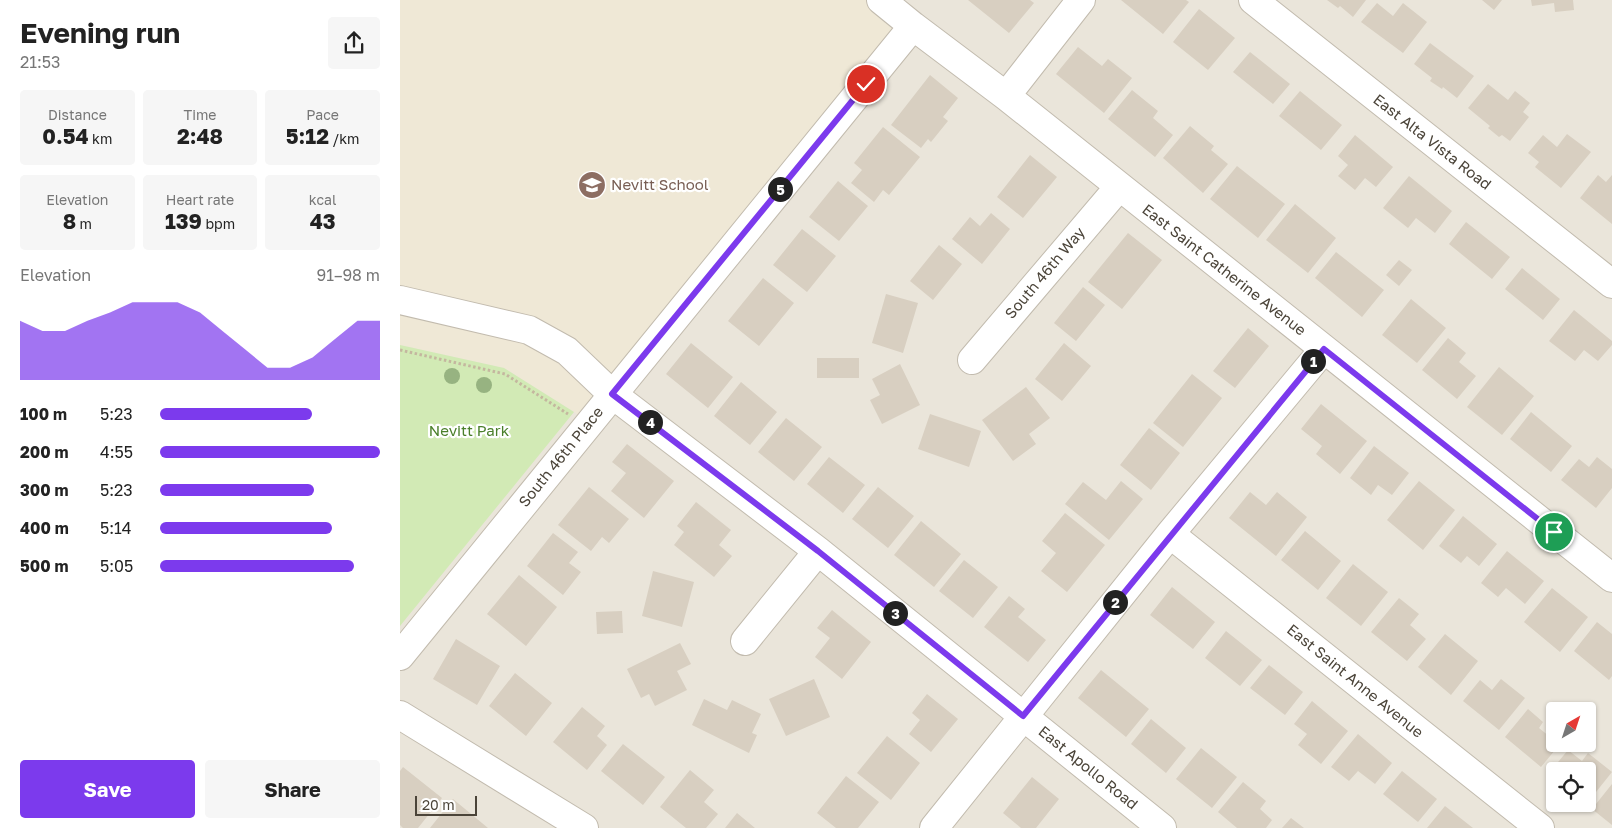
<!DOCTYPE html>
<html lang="en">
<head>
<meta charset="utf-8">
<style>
	:root { --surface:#fff; --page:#f6f6f6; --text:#222; --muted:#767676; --accent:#7c3aed }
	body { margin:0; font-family:"Golos Text",sans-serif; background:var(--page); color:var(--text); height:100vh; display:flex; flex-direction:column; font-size:19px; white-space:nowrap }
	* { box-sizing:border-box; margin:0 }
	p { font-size:16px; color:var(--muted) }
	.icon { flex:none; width:28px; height:28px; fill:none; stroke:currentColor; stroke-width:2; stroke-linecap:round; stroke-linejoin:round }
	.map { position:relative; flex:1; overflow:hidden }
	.sheet { display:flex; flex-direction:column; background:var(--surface); width:400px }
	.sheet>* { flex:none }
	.needle { width:32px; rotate:39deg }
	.buttons { position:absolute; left:1146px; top:702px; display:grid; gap:10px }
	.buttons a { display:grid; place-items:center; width:50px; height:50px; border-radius:5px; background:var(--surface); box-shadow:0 1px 4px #0004; font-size:25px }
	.scale { position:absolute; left:15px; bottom:12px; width:62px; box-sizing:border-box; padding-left:5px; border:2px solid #4b4439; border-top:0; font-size:14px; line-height:18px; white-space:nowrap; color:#4b4439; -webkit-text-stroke:4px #fff; paint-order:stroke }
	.pin { position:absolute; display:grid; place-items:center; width:42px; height:42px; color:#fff; margin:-21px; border:2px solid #fff; border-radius:50%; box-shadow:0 1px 5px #0007 }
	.km { position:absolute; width:25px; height:25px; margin:-12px; border-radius:50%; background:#222; color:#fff; font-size:14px; line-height:25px; text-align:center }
	.round { display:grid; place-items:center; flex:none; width:52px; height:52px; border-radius:5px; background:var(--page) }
	.summary { display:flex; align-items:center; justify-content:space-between; height:85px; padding:0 20px }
	h1 { font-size:28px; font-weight:700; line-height:38px }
	.metrics { display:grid; grid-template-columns:repeat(3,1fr); gap:8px; height:85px; padding:5px 20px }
	.metrics div { display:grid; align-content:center; border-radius:5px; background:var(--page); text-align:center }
	.metrics b { font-size:21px; font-weight:700 }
	.metrics small { font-size:14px; font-weight:400 }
	.metrics p { font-size:14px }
	.chart { height:140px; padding:10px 20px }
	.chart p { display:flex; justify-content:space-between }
	.chart svg { width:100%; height:90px; margin-top:5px; fill:var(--accent); opacity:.7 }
	.action { display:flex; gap:10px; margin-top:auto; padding:10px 20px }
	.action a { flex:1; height:58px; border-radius:5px; background:var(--accent); color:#fff; font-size:20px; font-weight:700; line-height:58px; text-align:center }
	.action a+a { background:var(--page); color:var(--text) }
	ul { padding:0 20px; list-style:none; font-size:16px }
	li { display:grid; grid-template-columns:80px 60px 1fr; align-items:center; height:38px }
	li i { height:12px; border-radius:6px; background:var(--accent) }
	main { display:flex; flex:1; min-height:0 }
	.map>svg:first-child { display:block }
</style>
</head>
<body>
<main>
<section class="sheet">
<div class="summary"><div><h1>Evening run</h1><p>21:53</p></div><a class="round"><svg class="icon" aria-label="share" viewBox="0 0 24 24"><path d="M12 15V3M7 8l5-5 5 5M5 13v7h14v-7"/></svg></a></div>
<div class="metrics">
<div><p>Distance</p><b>0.54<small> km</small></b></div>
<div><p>Time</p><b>2:48</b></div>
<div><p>Pace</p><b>5:12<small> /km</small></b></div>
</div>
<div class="metrics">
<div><p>Elevation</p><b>8<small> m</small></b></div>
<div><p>Heart rate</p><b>139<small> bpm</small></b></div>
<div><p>kcal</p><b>43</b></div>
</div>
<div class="chart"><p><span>Elevation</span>91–98 m</p>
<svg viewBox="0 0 160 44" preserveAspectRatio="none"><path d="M0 44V15L10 20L20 20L30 15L40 11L50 6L60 6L70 6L80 11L90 20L100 29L110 38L120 38L130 33L140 24L150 15L160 15V44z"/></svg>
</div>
<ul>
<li><b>100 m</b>5:23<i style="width:69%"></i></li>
<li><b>200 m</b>4:55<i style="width:100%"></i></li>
<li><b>300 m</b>5:23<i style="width:70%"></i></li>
<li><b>400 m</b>5:14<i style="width:78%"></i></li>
<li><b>500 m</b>5:05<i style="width:88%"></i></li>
</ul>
<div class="action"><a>Save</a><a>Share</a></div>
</section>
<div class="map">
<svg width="1212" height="828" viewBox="0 0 1212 828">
	<rect width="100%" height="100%" fill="#f6f3ec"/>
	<!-- residential -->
	<path fill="#eae5da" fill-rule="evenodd" d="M0 0H1212V828H0ZM1155 711H1188V744H1155ZM1155 771H1188V804H1155Z"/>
	<!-- education -->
	<path fill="#efe8d6" d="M0 0H481L513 26 190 422 104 368 0 345Z"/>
	<!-- green -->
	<path fill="#d2eab5" d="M0 345 104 368 174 412 0 626Z"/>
	<!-- building -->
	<path fill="#d8cfc1" d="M568 0H630L634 3 609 33Z
		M721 0H786L789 2 763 34Z
		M927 0H966L953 17 940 6 938 8Z
		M1082 0H1102L1094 10Z
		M1131 0H1173L1174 10 1155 12 1154 3 1132 6Z
		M977 3 993 16 1003 3 1027 22 1003 53 961 22Z
		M799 9 835 38 808 70 773 42Z
		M1030 43 1074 76 1057 98 1043 87 1042 89 1030 81 1032 78 1014 64Z
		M678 47 702 66 708 59 732 78 704 113 656 74Z
		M850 52 890 84 873 104 833 72Z
		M530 75 558 98 543 117 548 121 531 142 528 139 521 148 491 125Z
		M1088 84 1108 100 1115 91 1130 103 1123 112 1129 117 1110 141 1102 135 1099 137 1088 128 1090 126 1068 108Z
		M732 90 758 111 753 118 773 135 755 157 708 119Z
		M900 91 942 125 921 150 879 116Z
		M790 126 814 146 811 150 828 164 803 193 763 158Z
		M483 127 520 157 489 195 483 190 474 202 451 183 462 170 454 163Z
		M1167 134 1191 152 1161 188 1135 167 1139 162 1128 153 1143 135 1157 147Z
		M955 135 993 167 976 187 965 178 955 190 938 176 948 165 938 156Z
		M630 155 657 177 623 218 597 197Z
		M837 166 885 204 858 238 810 199Z
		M1198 175 1206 182 1212 175V224L1180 198Z
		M1009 176 1052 211 1035 233 1016 218 1008 228 983 208Z
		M438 181 468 206 439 241 409 217Z
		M895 204 936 238 908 273 866 240Z
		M591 213 610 229 582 264 552 239 570 217 580 226Z
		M1066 222 1110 257 1092 279 1049 244Z
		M402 229 436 256 407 292 373 265Z
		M728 233 762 260 722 309 688 282Z
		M539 245 562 264 533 300 510 281Z
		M936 252 984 290 962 317 915 278Z
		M999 260 1012 270 999 286 986 275Z
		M1122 268 1160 299 1143 320 1105 289Z
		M363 278 394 303 359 346 328 321Z
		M683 287 705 305 676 341 654 323Z
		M486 294 518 303 503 353 472 343Z
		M1011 299 1046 328 1017 363 982 335Z
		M1174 310 1212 341V345L1198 361 1184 350 1175 361 1149 341Z
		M848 328 869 346 835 388 813 371Z
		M1048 338 1066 353 1059 362 1076 376 1057 399 1022 370Z
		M291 343 333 377 308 408 266 374Z
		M664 343 691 366 662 401 635 379Z
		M417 358H459V378H417Z
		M500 364 520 405 482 424 470 400 480 395 472 379Z
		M1099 367 1134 396 1102 435 1067 407Z
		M792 374 822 398 783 447 753 423Z
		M341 382 377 412 350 445 314 416Z
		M626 387 650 418 629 434 636 444 613 461 582 420Z
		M921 404 967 441 940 474 916 454 922 446 901 429Z
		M1131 412 1172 446 1151 472 1110 439Z
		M530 414 581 431 569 467 518 449Z
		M386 418 422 447 394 481 358 452Z
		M749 428 780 453 751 490 720 465Z
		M227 444 274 481 244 518 211 491 226 473 212 462Z
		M974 446 1009 473 992 495 978 485 971 495 950 478Z
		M429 457 465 485 443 513 407 484Z
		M1197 457 1212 469V488L1196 508 1161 480 1179 459 1189 467Z
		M721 481 743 499 709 540 665 504 683 482 706 500Z
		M1019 481 1055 510 1023 550 987 520Z
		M189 487 229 519 209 543 202 537 191 551 158 525Z
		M478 487 514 516 488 548 452 519Z
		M850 492 866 505 877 492 907 517 876 556 829 518Z
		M296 502 331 530 319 545 332 556 314 577 274 545 284 532 277 526Z
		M665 513 705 545 667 592 641 571 656 553 642 541Z
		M1063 516 1097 544 1079 566 1067 556 1061 563 1039 546Z
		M521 521 561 554 534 587 494 555Z
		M905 531 941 561 918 590 881 560Z
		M153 533 178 552 169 563 181 572 163 595 127 566Z
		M1107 551 1144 581 1125 604 1106 588 1098 597 1081 583Z
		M564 560 598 587 573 618 539 591Z
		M953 564 988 592 961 626 926 598Z
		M253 571 294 582 282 627 242 616Z
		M119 575 157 607 126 646 87 614Z
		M772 587 815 622 793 649 750 615Z
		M1152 588 1188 617 1160 652 1124 622Z
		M609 596 625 609 618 617 646 640 628 662 584 627Z
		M999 598 1019 614 1010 625 1026 639 1007 661 971 632Z
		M432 610 471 642 442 679 415 657 430 638 417 628Z
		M222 611 223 633 197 634 196 612Z
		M1197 622 1212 634V676L1209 680 1174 651Z
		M826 631 862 660 840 686 805 658Z
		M1045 634 1078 661 1051 695 1018 667Z
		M56 639 100 666 77 705 33 679Z
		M280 643 291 664 277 671 287 690 255 706 249 694 241 698 227 669Z
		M869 665 903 692 885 715 850 688Z
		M701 670 749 709 726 737 678 698Z
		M115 673 152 703 126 736 89 706Z
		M414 679 430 717 386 736 369 699Z
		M1101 679 1125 698 1099 730 1063 701 1080 680 1092 690Z
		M527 694 558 719 531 752 509 734 520 720 512 713Z
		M304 699 327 710 332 700 361 714 352 733 357 735 349 753 292 725Z
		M912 701 948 731 921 764 898 745 907 734 894 724Z
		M182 707 205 726 197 736 207 745 187 770 153 742Z
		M1128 709 1143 722 1139 728 1155 741V744H1160L1141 767 1105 737Z
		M751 719 786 748 766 773 731 744Z
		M958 734 992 763 975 784 958 771 949 781 931 767Z
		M487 736 520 763 491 800 457 773Z
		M223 744 265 777 243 805 201 771Z
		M801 748 837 777 812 808 776 779Z
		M1168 750 1182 761 1188 753 1212 772 1188 802V771H1155V778L1149 773Z
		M3 767 42 798 18 828H3L0 825V771Z
		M290 770 314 790 304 802 318 814 306 828H286L260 807Z
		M1002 771 1037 799 1018 822 983 794Z
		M446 776 479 802 458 828H436L417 813Z
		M632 777 659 799 636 828H621L603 813Z
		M843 782 866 801 860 809 872 820 866 828H837L818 812Z
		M1212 784V825L1192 809Z
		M53 799 88 828H30Z
		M1045 806 1073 828H1027Z
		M337 813 355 828H325Z
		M891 818 904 828H882Z"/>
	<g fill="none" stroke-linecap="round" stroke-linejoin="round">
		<!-- minor casing -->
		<g stroke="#c2bbae" stroke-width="30">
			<path id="minor" d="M481 0 513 26 606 96 1212 578
				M853 0 1212 284
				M606 96 681 0
				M0 300 129 330 167 351 212 394 418 551 762 828
				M572 360 719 187
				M770 534 1140 828
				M345 641 418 551
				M0 656 513 26
				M0 715 184 828
				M534 828 770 534 924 349"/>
		</g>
		<!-- path -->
		<path stroke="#c4b79f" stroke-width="3" stroke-dasharray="2.5 2.5" stroke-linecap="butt" d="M0 350 105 374 168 414"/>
		<!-- minor -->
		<use href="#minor" stroke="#fff" stroke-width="28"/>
	</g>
	<!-- trees -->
	<g fill="#97b381">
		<circle cx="52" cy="376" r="8"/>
		<circle cx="84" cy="385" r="8"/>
	</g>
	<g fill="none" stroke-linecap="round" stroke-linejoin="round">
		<!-- route casing -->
		<g stroke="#fff" stroke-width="10">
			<path id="route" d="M466 84 212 394 418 551 623 716 924 349 1154 532"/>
		</g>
		<!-- route -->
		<use href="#route" stroke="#7c3aed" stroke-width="6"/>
	</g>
	<!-- icons -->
	<defs>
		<g id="school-disc" transform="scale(1.4375)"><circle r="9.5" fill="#8d6e63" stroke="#fff"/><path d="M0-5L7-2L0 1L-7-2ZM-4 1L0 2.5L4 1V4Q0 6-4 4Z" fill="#fff"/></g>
	</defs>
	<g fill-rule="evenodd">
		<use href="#school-disc" x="192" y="185"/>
	</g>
	<g text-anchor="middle" stroke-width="4.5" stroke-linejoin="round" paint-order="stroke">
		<!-- street labels -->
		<g font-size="15" fill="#4b4439" stroke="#fff">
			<text transform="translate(1032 142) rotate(38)" y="5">East Alta Vista Road</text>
			<text transform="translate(824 270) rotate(38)" y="5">East Saint Catherine Avenue</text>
			<text transform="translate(645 273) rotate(-50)" y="5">South 46th Way</text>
			<text transform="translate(161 457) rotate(-51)" y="5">South 46th Place</text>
			<text transform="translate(955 681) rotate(39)" y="5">East Saint Anne Avenue</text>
			<text transform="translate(688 768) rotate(39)" y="5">East Apollo Road</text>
		</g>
		<!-- education labels -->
		<g font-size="15" fill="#785e54" stroke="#fff" text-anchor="start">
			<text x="211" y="190">Nevitt School</text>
		</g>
		<!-- park labels -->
		<g font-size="15" fill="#4a7f2a" stroke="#fff">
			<text x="69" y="436">Nevitt Park</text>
		</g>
	</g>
</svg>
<div class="buttons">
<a><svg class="needle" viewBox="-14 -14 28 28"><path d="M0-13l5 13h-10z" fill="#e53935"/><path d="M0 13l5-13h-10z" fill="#767676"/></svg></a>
<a><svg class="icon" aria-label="locate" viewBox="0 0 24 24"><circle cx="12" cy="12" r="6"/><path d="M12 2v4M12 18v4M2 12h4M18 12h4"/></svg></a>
</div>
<div class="scale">20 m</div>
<div class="pin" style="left:1154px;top:532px;background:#1e9e55"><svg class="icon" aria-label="arrive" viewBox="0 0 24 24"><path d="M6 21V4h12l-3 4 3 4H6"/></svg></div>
<div class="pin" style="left:466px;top:84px;background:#d93025"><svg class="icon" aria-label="check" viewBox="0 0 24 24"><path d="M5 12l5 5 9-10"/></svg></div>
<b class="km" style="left:913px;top:361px">1</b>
<b class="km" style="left:715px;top:602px">2</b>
<b class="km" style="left:495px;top:613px">3</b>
<b class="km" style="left:250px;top:422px">4</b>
<b class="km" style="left:380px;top:189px">5</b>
</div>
</main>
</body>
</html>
